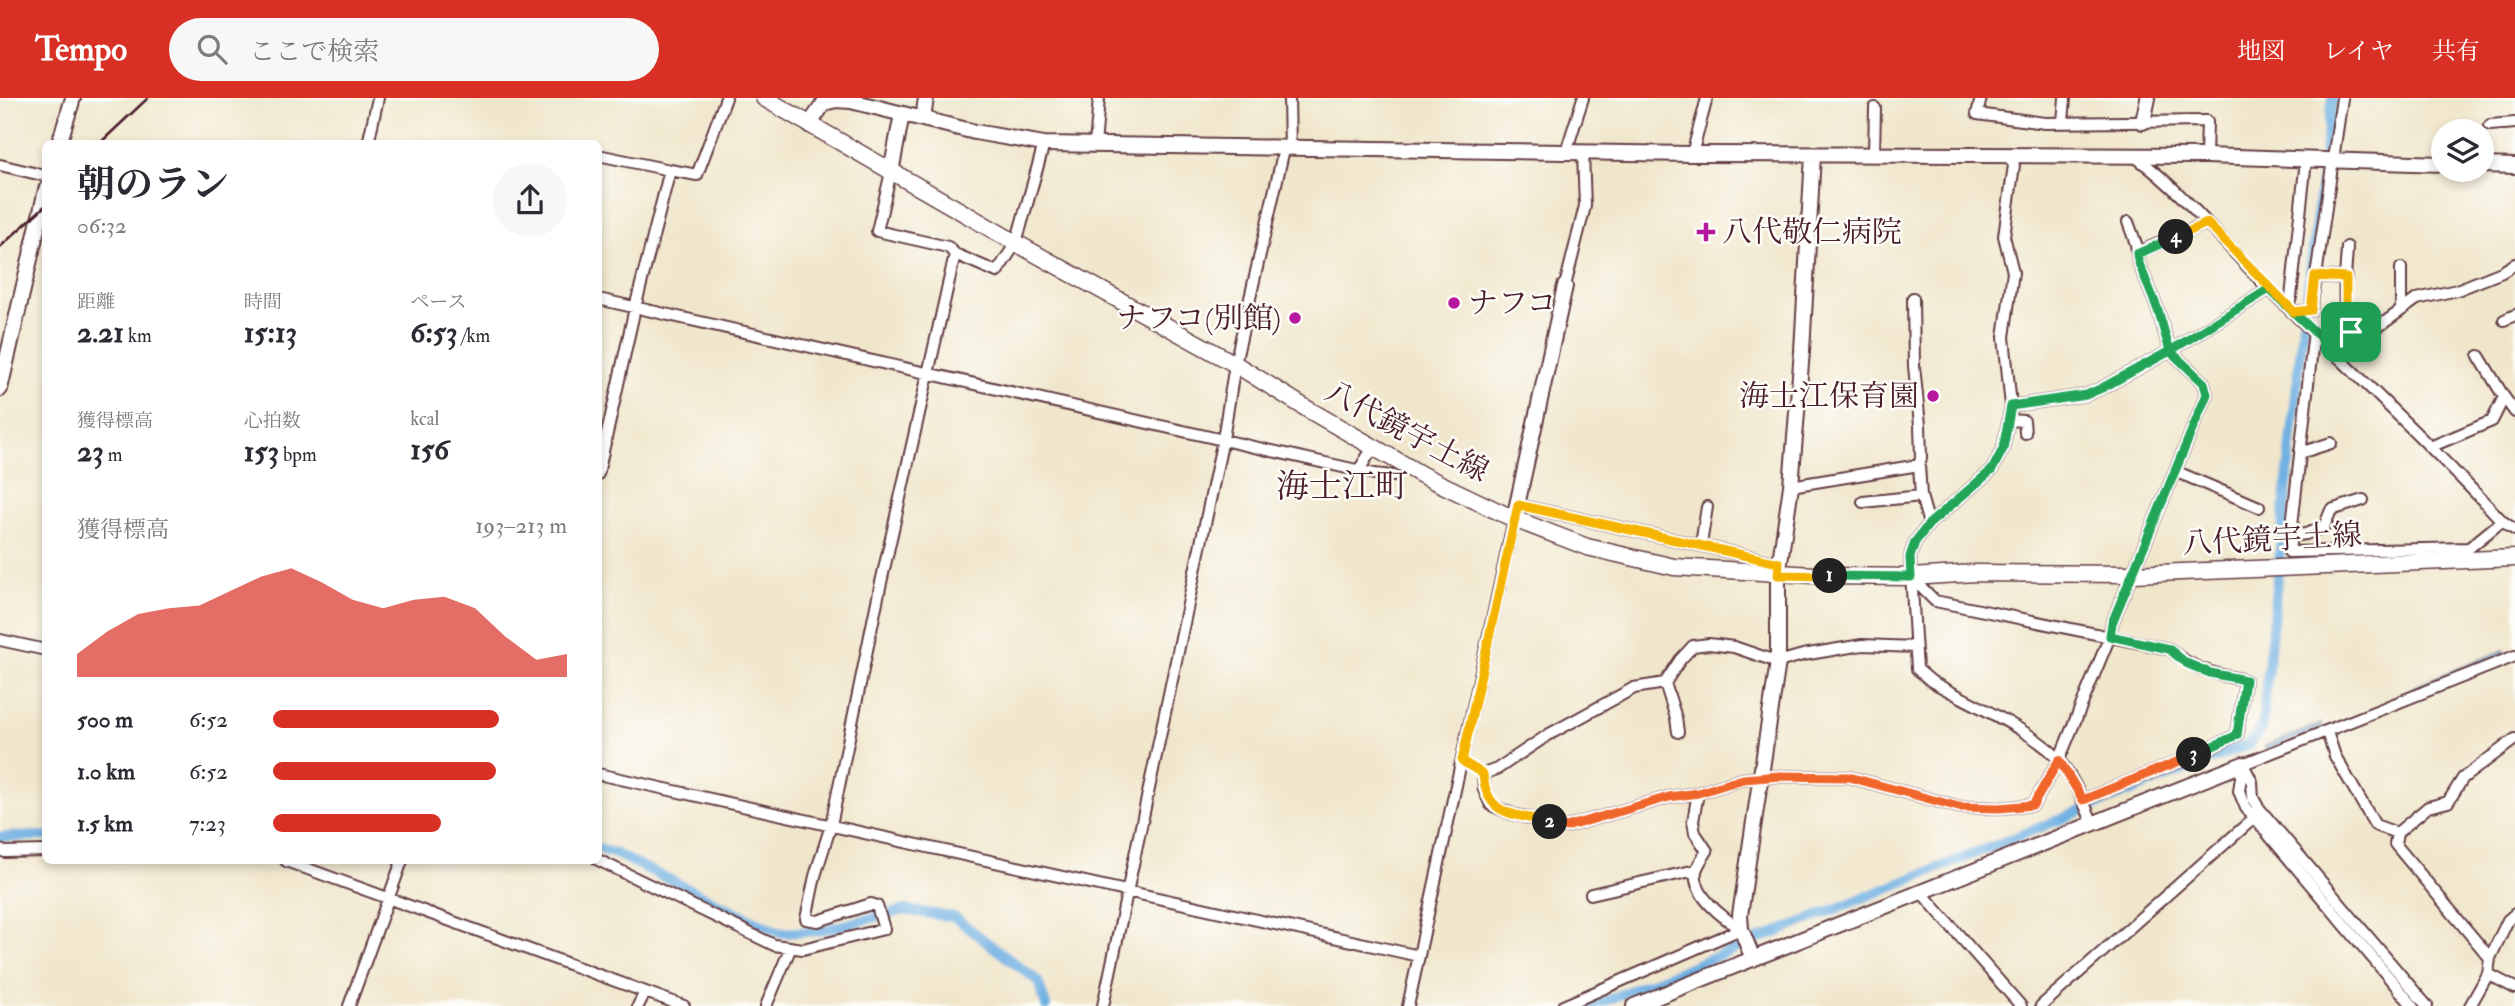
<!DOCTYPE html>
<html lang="ja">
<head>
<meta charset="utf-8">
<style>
	:root { --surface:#fff; --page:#f7f7f7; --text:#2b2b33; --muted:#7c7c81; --accent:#d93025 }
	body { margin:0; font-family:"IM FELL Double Pica","Noto Serif JP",serif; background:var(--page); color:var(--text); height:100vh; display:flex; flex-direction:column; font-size:26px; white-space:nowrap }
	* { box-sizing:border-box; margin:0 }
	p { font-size:23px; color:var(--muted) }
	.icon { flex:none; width:38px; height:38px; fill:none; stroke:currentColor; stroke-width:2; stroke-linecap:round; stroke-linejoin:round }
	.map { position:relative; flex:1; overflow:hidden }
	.details { position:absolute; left:42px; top:42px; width:560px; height:724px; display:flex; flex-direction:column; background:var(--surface); border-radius:10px; box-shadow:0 4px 10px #0003 }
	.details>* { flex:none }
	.buttons { position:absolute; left:2431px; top:21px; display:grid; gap:14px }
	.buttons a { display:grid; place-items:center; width:63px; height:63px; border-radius:50%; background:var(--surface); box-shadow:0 4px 10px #0003; font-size:35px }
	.pin { position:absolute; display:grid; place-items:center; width:60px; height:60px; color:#fff; margin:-30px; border-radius:14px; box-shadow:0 4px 10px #0006 }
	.km { position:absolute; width:35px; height:35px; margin:-18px; border-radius:50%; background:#222; color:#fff; font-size:19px; line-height:35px; text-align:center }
	.round { display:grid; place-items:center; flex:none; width:74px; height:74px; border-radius:37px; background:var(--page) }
	.overview { display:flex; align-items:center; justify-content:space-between; height:119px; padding:0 35px }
	h1 { font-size:38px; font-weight:700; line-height:52px }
	.metrics { display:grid; grid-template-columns:repeat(3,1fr); gap:10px; height:119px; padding:7px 35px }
	.metrics div { display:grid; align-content:center }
	.metrics b { font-size:30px; font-weight:700 }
	.metrics small { font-size:19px; font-weight:400 }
	.metrics p { font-size:19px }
	.chart { height:196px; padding:14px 35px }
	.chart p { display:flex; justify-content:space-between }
	.chart svg { width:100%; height:126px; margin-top:7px; fill:var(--accent); opacity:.7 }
	ul { padding:0 35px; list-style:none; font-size:23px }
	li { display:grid; grid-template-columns:112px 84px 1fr; align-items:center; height:52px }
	li i { height:18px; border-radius:9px; background:var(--accent) }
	header { display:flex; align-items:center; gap:42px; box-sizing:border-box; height:98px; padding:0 35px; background:var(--accent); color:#fff }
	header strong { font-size:33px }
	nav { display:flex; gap:38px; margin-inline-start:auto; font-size:24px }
	.search { width:490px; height:63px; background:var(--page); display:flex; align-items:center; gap:18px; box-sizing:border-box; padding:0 24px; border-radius:38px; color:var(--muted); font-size:26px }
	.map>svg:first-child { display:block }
</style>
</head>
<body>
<header>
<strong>Tempo</strong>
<div class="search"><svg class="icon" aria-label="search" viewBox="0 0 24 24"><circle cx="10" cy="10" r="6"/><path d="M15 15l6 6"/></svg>ここで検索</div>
<nav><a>地図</a><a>レイヤ</a><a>共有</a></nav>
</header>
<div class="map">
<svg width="2515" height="908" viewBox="0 0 2515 908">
	<rect width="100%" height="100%" fill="#fdfcf7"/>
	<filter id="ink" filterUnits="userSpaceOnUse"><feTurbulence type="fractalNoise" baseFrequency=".0143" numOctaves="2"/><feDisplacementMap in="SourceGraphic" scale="14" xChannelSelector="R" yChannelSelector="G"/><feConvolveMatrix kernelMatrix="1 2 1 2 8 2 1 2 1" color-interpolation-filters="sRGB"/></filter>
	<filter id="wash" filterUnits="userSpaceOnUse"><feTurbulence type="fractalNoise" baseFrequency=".00686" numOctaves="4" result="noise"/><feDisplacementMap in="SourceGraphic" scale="28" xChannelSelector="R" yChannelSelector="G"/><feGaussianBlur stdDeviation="1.57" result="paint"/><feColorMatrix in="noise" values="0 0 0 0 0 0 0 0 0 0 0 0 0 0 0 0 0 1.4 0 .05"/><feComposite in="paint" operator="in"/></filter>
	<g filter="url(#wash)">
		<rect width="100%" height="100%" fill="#f0e6cb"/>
		<!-- water -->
		<path fill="#70b0e3" stroke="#5d6887" stroke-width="2" d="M2504 552 2505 556 2414 593 2413 589Z
			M2321 626 2322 630 2266 652 2265 648Z"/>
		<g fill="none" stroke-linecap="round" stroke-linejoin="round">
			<!-- canal -->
			<path stroke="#70b0e3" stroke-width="10" d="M0 739 46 738
				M598 750 616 756 780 835 819 833 904 812 954 819 1038 883 1046 908
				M1592 908 2249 646 2262 629 2302 238 2325 52 2333 0"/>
		</g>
	</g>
	<g filter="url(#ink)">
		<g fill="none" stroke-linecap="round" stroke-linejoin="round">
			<!-- street casing -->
			<g stroke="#633d43" stroke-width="14">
				<path id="street" d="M1289 0 1290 50
					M1981 0 1977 16 2045 25 2207 23 2206 58
					M2063 24 2065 0
					M2490 27 2515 25
					M368 46 378 0
					M1095 48 1099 0
					M1566 54 1583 0
					M1692 56 1707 0
					M1874 56 1875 10
					M598 57 670 72
					M2008 57 2014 67 2004 138 2013 174 2004 239 2011 308 2003 351 1992 372 1929 426 1915 444 1910 459 1917 571 1931 583C1965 603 2037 634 2060 663 2074 682 2084 704 2093 726
					M2137 60C2187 97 2225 147 2269 191 2346 268 2427 342 2502 423L2515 432
					M0 67 46 78
					M891 74 877 133 948 149 955 156
					M2347 149C2346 180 2337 219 2360 243
					M2137 155 2207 125
					M2315 178 2346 180
					M1565 188 1585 108 1583 55
					M1913 200 1914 268 1920 327 1921 360 1919 367 1921 398 1929 426
					M598 201 1374 376 1393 378
					M2288 209 2291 199 2306 62
					M2401 211V170
					M2294 214 2311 212 2342 0
					M2504 222 2515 217
					M2314 233 2289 454 2469 450 2502 423
					M2339 257 2417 201 2457 192 2502 174 2515 166
					M2504 299 2515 314
					M2011 308 2086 297 2102 290 2170 253 2269 191
					M2009 322 2024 323 2025 335
					M2430 349 2492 323 2504 299 2479 258
					M2300 353 2303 354 2331 345
					M1359 372 1374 348
					M2175 373 2259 409
					M598 376 635 210 670 72 697 77 726 0
					M1791 388 1919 367
					M1863 404 1921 398
					M1518 407 1779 465
					M2290 438 2306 436 2324 429 2331 412 2363 402
					M1701 446 1707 409
					M1911 479 1935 503 2169 551C2194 572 2214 576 2245 582L2237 637 2195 657 2083 702
					M0 542 46 552
					M1665 585 1676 620 1678 634
					M2327 634 2335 658 2375 727 2397 735 2395 746 2490 860
					M2243 666 2252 684 2253 700 2258 709 2427 908
					M2243 666 2239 693 2246 710 2413 908
					M2243 666 2515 558
					M598 676 1419 858
					M1483 676 1484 692 1491 707 1512 716 1566 729 1669 699 1698 695 1743 681 1780 678 1849 679 1959 709 1999 710 2033 707 2059 662 2110 538 2112 525 2207 296 2204 285 2170 253 2158 212 2138 163 2136 146 2128 124
					M1483 676 1497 671 1548 637 1634 590 1665 585 1680 562 1693 548 1709 546 1734 549 1778 564 1803 557 1862 547 1915 549
					M1698 695 1693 723 1695 735 1707 753C1703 759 1698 766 1696 773 1692 797 1723 820 1741 831
					M2397 735 2428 709 2448 704 2463 680 2515 641
					M0 752 5 754 46 753
					M598 762 774 847 803 851 884 831 877 808 871 806 818 823 806 821 815 778 831 727 880 489 955 156 997 174 1016 145 1044 46
					M286 763 684 908
					M1921 794 2021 908
					M1591 796 1696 772
					M2488 876 2515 890
					M349 908 402 763
					M638 908 645 894
					M766 908 791 849
					M1103 908 1223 341 1235 266 1284 51
					M1408 908 1514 421
					M1563 908 1741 831
					M2041 908 2254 720
					M2470 908 2488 876 2490 860 2508 822 2515 816"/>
			</g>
			<!-- secondary casing -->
			<g stroke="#633d43" stroke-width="18">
				<path id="secondary" d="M923 21 926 0
					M2143 24 2148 0
					M809 27 824 5 836 2 851 3 975 34 1044 46 1692 56 2206 58 2443 66
					M59 46 73 0
					M2482 67 2515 68
					M891 74 902 16
					M0 291 46 92
					M1514 421 1565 188
					M1753 861 1741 831 1740 817 1778 564V477L1791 388 1802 253 1813 57
					M1634 908 2243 666"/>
			</g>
			<!-- primary casing -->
			<g stroke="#633d43" stroke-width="19">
				<path id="primary" d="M764 0 1016 145 1235 266 1309 312 1422 377 1514 421 1587 449 1674 469 1832 478 1911 479 1975 475 2133 476 2515 460"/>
			</g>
			<!-- street -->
			<use href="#street" stroke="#fff" stroke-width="10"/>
			<!-- secondary -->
			<use href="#secondary" stroke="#fff" stroke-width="14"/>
			<!-- primary -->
			<use href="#primary" stroke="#fff" stroke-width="16"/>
			<!-- rail -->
			<path stroke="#4a1f2b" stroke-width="2.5" d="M99 46 148 0
				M0 149 46 107"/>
		</g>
	</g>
	<g fill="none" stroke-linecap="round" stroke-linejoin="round" filter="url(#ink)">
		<!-- split-1 casing -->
		<g stroke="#fff" stroke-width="14">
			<path id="split-1" d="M1830 478 1911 479 1910 459 1915 444 1929 426 1992 372 2003 351 2011 308 2086 297 2102 290 2170 253 2269 191 2339 257 2360 243 2351 234"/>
		</g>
		<!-- split-2 casing -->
		<g stroke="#fff" stroke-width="14">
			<path id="split-2" d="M1550 724C1515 716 1486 719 1483 676L1462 663 1518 407 1779 465 1778 477 1830 478"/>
		</g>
		<!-- split-3 casing -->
		<g stroke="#fff" stroke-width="14">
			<path id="split-3" d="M1550 724 1566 729 1669 699 1698 695 1743 681 1780 678 1849 679 1959 709 1999 710 2033 707 2059 662 2083 702 2194 657"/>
		</g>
		<!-- split-4 casing -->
		<g stroke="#fff" stroke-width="14">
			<path id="split-4" d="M2176 139 2137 156 2138 163 2158 212 2170 253 2204 285 2207 296 2112 525 2110 538 2169 551 2186 565 2210 575 2245 582 2237 637 2194 657"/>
		</g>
		<!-- split-5 casing -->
		<g stroke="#fff" stroke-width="14">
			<path id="split-5" d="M2176 139 2207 125 2294 214 2311 212 2315 178 2346 180V218L2351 234"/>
		</g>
		<!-- split-1 -->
		<use href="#split-1" stroke="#22a559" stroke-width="9"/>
		<!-- split-2 -->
		<use href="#split-2" stroke="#f5b400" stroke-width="9"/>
		<!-- split-3 -->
		<use href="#split-3" stroke="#f0652b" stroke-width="9"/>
		<!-- split-4 -->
		<use href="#split-4" stroke="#22a559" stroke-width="9"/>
		<!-- split-5 -->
		<use href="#split-5" stroke="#f5b400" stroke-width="9"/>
	</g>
	<!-- markers -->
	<g fill="#b5179e" stroke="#fdfcf7" stroke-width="2.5">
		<path d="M1702.5 123.5h7v7h7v7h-7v7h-7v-7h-7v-7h7z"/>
		<circle cx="1454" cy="205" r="7"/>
		<circle cx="1295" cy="220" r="7"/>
		<circle cx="1933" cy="298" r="7"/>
	</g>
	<g text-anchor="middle" stroke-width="5" stroke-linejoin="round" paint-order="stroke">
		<!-- poi labels -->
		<g font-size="30" fill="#4a1f2b" stroke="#fdfcf7" text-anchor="start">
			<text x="1722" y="144">八代敬仁病院</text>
			<text x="1468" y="215">ナフコ</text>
			<text x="1281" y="230" text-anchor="end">ナフコ(別館)</text>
			<text x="1919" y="308" text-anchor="end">海士江保育園</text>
		</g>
		<!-- street labels -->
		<g font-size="30" fill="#4a1f2b" stroke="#fdfcf7">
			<text transform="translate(1407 333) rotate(28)" y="10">八代鏡宇土線</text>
			<text transform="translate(2272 441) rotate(-3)" y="10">八代鏡宇土線</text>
		</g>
		<!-- quarter labels -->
		<g font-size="33" fill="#4a1f2b" stroke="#fdfcf7">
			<text x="1342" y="399">海士江町</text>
		</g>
	</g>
</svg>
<div class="buttons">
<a><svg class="icon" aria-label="layers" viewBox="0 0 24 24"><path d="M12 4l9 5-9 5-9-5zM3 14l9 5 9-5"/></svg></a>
</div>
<div class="pin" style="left:2351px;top:234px;background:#1e9e55"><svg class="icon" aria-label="arrive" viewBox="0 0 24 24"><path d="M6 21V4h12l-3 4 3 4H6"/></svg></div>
<b class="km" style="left:1830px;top:478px">1</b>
<b class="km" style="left:1550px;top:724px">2</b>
<b class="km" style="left:2194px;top:657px">3</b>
<b class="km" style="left:2176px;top:139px">4</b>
<section class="details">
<div class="overview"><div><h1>朝のラン</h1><p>06:32</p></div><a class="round"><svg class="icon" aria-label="share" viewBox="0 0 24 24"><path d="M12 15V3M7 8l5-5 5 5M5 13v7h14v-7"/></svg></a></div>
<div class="metrics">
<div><p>距離</p><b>2.21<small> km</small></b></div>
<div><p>時間</p><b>15:13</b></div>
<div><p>ペース</p><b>6:53<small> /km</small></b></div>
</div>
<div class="metrics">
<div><p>獲得標高</p><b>23<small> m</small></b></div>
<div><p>心拍数</p><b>153<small> bpm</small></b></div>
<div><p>kcal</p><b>156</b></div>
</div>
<div class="chart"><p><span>獲得標高</span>193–213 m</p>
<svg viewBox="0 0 160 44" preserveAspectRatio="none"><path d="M0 44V36L10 28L20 22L30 20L40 19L50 14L60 9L70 6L80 11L90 17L100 20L110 17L120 16L130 20L140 30L150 38L160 36V44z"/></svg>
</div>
<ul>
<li><b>500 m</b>6:52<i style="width:77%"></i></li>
<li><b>1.0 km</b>6:52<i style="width:76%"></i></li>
<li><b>1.5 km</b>7:23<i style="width:57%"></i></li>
</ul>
</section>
</div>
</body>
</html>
